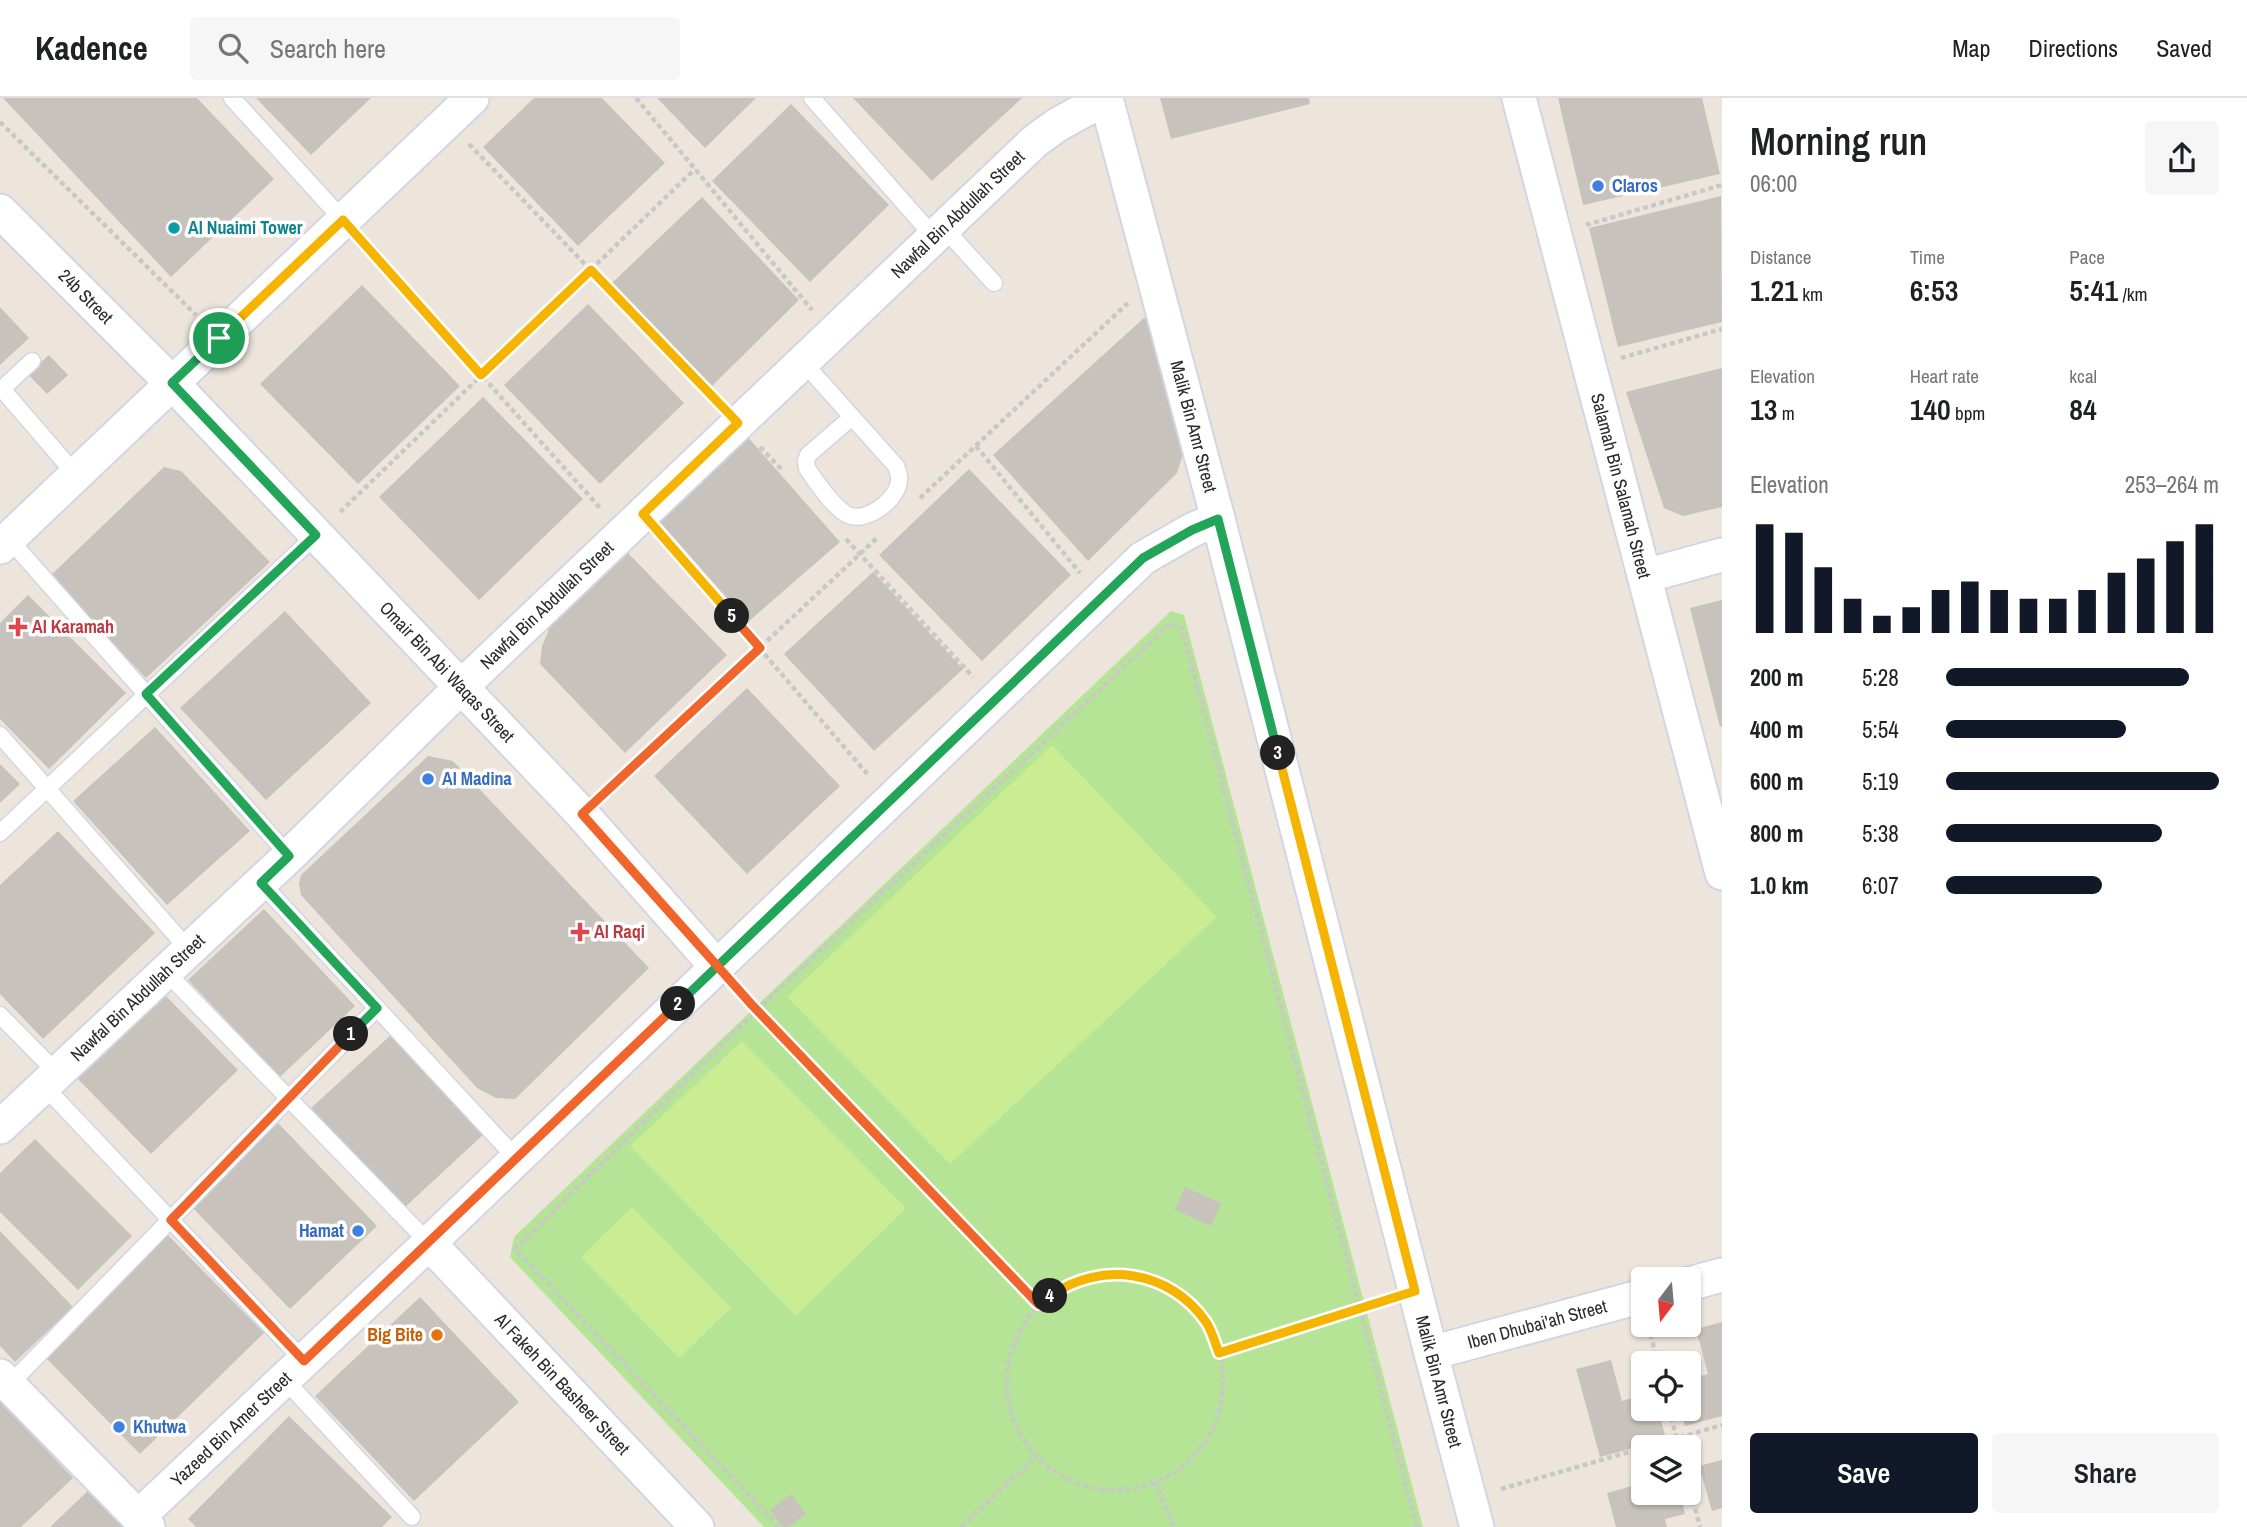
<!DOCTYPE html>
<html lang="en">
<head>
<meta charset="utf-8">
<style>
	:root { --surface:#fff; --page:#f6f6f6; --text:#202124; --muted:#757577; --line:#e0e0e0; --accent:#111827 }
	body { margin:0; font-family:"Archivo Narrow",sans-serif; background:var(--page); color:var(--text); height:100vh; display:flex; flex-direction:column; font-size:26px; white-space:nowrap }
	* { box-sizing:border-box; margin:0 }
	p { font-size:23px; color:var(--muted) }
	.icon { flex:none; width:38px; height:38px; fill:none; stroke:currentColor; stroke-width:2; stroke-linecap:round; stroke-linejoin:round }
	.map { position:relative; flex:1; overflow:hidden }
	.details { display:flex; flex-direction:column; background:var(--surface); width:525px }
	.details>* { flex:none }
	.needle { width:46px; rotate:196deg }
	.controls { position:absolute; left:1631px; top:1169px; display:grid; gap:14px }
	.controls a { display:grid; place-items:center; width:70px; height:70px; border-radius:7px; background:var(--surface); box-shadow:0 2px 5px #0004; font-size:35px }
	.pin { position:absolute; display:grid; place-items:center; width:60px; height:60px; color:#fff; margin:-30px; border:4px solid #fff; border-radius:50%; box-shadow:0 2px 7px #0007 }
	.km { position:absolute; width:35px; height:35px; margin:-18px; border-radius:50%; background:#222; color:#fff; font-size:19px; line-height:35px; text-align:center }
	.round { display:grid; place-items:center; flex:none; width:74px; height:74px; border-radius:7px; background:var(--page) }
	.headline { display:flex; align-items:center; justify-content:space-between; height:119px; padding:0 28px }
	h1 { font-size:38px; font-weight:600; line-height:52px }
	.stats { display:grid; grid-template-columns:repeat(3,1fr); gap:10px; height:119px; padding:7px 28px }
	.stats div { display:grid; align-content:center }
	.stats b { font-size:30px; font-weight:600 }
	.stats small { font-size:19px; font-weight:400 }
	.stats p { font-size:19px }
	.chart { height:196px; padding:14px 28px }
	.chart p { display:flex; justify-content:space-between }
	.chart svg { width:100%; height:126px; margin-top:7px; stroke:var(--accent); stroke-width:6 }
	.action { display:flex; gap:14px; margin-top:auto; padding:14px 28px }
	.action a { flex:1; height:80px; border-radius:7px; background:var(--accent); color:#fff; font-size:28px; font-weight:600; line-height:80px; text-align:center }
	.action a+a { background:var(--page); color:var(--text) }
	ul { padding:0 28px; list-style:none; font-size:23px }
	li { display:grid; grid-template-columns:112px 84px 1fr; align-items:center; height:52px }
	li i { height:18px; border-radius:9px; background:var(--accent) }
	header { display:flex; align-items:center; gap:42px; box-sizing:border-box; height:98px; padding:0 35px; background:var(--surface); border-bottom:2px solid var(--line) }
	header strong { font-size:33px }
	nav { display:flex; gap:38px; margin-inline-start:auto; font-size:24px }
	.search { width:490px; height:63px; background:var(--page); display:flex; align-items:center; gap:18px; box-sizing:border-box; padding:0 24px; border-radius:7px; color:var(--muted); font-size:26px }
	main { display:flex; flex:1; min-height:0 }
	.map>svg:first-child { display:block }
</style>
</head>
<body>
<header>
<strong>Kadence</strong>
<div class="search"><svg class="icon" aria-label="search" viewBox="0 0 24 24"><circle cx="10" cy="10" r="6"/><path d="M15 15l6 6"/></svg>Search here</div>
<nav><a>Map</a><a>Directions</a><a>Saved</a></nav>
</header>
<main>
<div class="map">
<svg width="1722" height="1429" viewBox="0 0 1722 1429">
	<rect width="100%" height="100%" fill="#ede5dc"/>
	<!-- green -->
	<path fill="#b5e497" d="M1171 513 1184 517 1423 1429H764L510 1159 514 1139Z"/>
	<!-- pitch -->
	<path fill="#caec93" d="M1052 647 1217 819 950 1066 787 899Z
		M742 943 906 1110 796 1218 630 1048Z
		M632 1109 731 1210 679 1260 581 1159Z"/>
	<!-- building -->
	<path fill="#c8c2bc" d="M3 0H197L274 81 171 179Z
		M256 0H371L311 57Z
		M534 0H602L665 65 578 148 483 49Z
		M657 0H756L705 50Z
		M853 0H1022L932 83Z
		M1160 0H1309L1310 6 1171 41Z
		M1558 0H1702L1720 76 1583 107Z
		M791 6 889 107 810 184 712 83Z
		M1721 98 1722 224 1618 249 1589 130Z
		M702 99 799 202 712 288 611 186Z
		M362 187 460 288 358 386 260 286Z
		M588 206 684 305 600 386 504 287Z
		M0 209 29 240 0 267Z
		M1145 219 1182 328 1185 350 1177 375 1088 463 993 357Z
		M49 257 68 277 47 296 28 276Z
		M1722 270V409L1683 418 1664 410 1626 294Z
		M483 299 583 401 479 502 379 399Z
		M746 337 840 444 748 524 654 417Z
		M164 369 181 373 270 464 146 580 49 479Z
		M969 371 1071 477 982 563 879 457Z
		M628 455 727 557 625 655 540 566 542 548 550 529Z
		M873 474 963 571 874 653 784 556Z
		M28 497 126 595 49 671 0 621V525Z
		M1722 502V628L1720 629 1690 510Z
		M285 513 371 605 266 702 180 610Z
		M747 590 840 688 747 776 654 678Z
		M155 629 250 733 167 807 73 703Z
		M428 658 453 663 649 870 515 1001 496 1000 477 990 301 797 299 786 301 777Z
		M0 666 20 686 0 705Z
		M58 733 155 835 43 941 0 896V787Z
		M264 811 355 908 280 979 188 882Z
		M165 897 238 972 151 1056 78 981Z
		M392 936 485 1035 404 1110 311 1010Z
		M278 1025 377 1128 290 1211 191 1108Z
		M35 1041 132 1138 78 1192 0 1114V1075Z
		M1185 1089 1221 1105 1211 1128 1175 1112Z
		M0 1133 73 1209 15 1264 0 1248Z
		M167 1136 264 1235 140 1356 43 1257Z
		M420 1199 519 1304 414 1403 315 1298Z
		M1722 1224V1318L1685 1328 1680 1311H1689V1281L1708 1276 1696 1231Z
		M1611 1262 1622 1303 1643 1297V1311H1658L1666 1341 1600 1359 1576 1271Z
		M0 1303 73 1380 21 1429H0Z
		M289 1318 392 1419 382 1429H196L188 1421Z
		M1722 1362V1410L1712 1413 1699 1368Z
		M1643 1385V1395H1680L1685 1416 1665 1421 1667 1429H1616L1607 1395Z
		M92 1389 130 1429H50Z
		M791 1396 806 1416 789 1429H783L770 1412Z"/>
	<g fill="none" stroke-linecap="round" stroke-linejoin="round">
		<!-- lane casing -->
		<g stroke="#d1d6e3" stroke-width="19">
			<path id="lane" d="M232 0 343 122
				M812 0 934 139
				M944 130 994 185
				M803 264 896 368C898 373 900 378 899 383 897 403 864 427 846 416 833 408 815 383 807 370L806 363 808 357 852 319
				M2 291 76 377
				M0 293 32 263
				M9 441 289 758
				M0 637 189 852
				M0 735 316 437
				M261 785 516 1060
				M166 874 429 1145
				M0 917 58 976
				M44 988 304 1263
				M284 1281 412 1419
				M9 1287 377 910"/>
		</g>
		<!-- street casing -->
		<g stroke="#d1d6e3" stroke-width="37">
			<g id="street">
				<path id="s1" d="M1106 0 1218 421 1431 1255 1477 1429"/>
				<path id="s2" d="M1519 0 1722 775"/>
				<path id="s3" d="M0 113 172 285 582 716 717 869"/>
				<path d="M0 449 472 0"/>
				<path d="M1645 478 1722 457"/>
				<path id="s4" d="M0 1029 289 758 461 589 1035 43 1057 27 1106 0"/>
				<path id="s5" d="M429 1145 697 1429"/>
				<path d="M1689 1186 1722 1177"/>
				<path id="s6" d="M1431 1255 1643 1198"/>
				<path d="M0 1278 148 1429"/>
				<path id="s7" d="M138 1419 429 1145 1143 460 1192 432 1218 421"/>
			</g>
		</g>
		<!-- path -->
		<path stroke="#c8c8c8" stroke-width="4.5" stroke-dasharray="5 3.5" stroke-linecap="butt" d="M636 0 812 212
			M0 24 196 217
			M469 46 716 302
			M1586 127 1722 87
			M364 146 601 411
			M1621 260 1722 231
			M976 348 1080 475
			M760 349 783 373
			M920 400 1128 205
			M340 414 695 71
			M665 440 869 678
			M846 441 973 579
			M606 694 878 439
			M739 893 1038 1206
			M1007 1284a108 108 0 1 1 216 0a108 108 0 1 1-216 0Z
			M1648 1228 1658 1265
			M1219 1254 1384 1203
			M1669 1311 1679 1349
			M1647 1349 1722 1327
			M1155 1384 1174 1429
			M1689 1386 1700 1429
			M1501 1391 1643 1350
			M779 1429 515 1151 757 912 1171 525 1180 527 1182 531 1417 1429
			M961 1429 1036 1359"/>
		<!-- lane -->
		<use href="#lane" stroke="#fff" stroke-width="16"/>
		<!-- street -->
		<use href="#street" stroke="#fff" stroke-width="33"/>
	</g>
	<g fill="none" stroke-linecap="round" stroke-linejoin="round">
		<!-- split-1 casing -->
		<g stroke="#fff" stroke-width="14">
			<path id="split-1" d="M219 240 172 285 316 437 146 596 289 758 261 785 377 910 351 936"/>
		</g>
		<!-- split-2 casing -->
		<g stroke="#fff" stroke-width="14">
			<path id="split-2" d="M351 936 171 1122 304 1263 678 906"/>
		</g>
		<!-- split-3 casing -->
		<g stroke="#fff" stroke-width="14">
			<path id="split-3" d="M678 906 1143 460 1192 432 1218 421 1278 655"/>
		</g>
		<!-- split-4 casing -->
		<g stroke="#fff" stroke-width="14">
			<path id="split-4" d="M1050 1198C1101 1162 1170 1172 1206 1224 1212 1233 1215 1245 1219 1255L1415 1193 1278 655"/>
		</g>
		<!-- split-5 casing -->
		<g stroke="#fff" stroke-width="14">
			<path id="split-5" d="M732 518 760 550 582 716 752 907 1038 1206 1050 1198"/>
		</g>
		<!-- split-6 casing -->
		<g stroke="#fff" stroke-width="14">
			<path id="split-6" d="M219 240 343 122 481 277 591 172 738 325 643 416 732 518"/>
		</g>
		<!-- split-1 -->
		<use href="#split-1" stroke="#22a559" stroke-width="9"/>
		<!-- split-2 -->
		<use href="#split-2" stroke="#f0652b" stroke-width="9"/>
		<!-- split-3 -->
		<use href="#split-3" stroke="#22a559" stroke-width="9"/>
		<!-- split-4 -->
		<use href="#split-4" stroke="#f5b400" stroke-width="9"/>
		<!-- split-5 -->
		<use href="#split-5" stroke="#f0652b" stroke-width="9"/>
		<!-- split-6 -->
		<use href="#split-6" stroke="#f5b400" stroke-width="9"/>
	</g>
	<!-- markers -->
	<g fill="#3f7fe0" stroke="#fff" stroke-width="2.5">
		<circle cx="1598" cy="88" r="7"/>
		<circle cx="428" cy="681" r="7"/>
		<circle cx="358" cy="1133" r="7"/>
		<circle cx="119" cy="1329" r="7"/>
	</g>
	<circle fill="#0f9aa8" stroke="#fff" stroke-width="2.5" cx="174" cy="130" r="7"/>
	<g fill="#e0444e" stroke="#fff" stroke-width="2.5">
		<path d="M14.5 518.5h7v7h7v7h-7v7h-7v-7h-7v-7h7z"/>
		<path d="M576.5 823.5h7v7h7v7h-7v7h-7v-7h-7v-7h7z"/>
	</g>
	<circle fill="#e8710a" stroke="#fff" stroke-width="2.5" cx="437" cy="1237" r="7"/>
	<g text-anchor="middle" stroke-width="7" stroke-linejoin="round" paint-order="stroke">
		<!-- shop labels -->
		<g font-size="18" font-weight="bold" fill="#366cbe" stroke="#fff" text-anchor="start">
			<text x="1612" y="94">Claros</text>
			<text x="442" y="687">Al Madina</text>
			<text x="344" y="1139" text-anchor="end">Hamat</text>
			<text x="133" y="1335">Khutwa</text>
		</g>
		<!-- street labels -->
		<g font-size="18" fill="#2a2a2a" stroke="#fff">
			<text dy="6" stroke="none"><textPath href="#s4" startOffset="1323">Nawfal Bin Abdullah Street</textPath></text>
			<text dy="6" stroke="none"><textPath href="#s3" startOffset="121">24b Street</textPath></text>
			<text dy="6" stroke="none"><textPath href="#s1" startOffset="340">Malik Bin Amr Street</textPath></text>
			<text dy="6" stroke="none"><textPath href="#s2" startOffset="401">Salamah Bin Salamah Street</textPath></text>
			<text dy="6" stroke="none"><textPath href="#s4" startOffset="756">Nawfal Bin Abdullah Street</textPath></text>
			<text dy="6" stroke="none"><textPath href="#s3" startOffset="642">Omair Bin Abi Waqas Street</textPath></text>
			<text dy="6" stroke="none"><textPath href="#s4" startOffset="189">Nawfal Bin Abdullah Street</textPath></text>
			<text dy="6" stroke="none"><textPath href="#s6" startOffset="110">Iben Dhubai'ah Street</textPath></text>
			<text dy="6" stroke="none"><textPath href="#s1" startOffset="1326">Malik Bin Amr Street</textPath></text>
			<text dy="6" stroke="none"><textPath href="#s5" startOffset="194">Al Fakeh Bin Basheer Street</textPath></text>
			<text dy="6" stroke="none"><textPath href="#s7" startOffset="128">Yazeed Bin Amer Street</textPath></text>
		</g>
		<!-- culture labels -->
		<g font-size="18" font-weight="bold" fill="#0d838f" stroke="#fff" text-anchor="start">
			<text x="188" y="136">Al Nuaimi Tower</text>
		</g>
		<!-- health labels -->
		<g font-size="18" font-weight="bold" fill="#be3a42" stroke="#fff" text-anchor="start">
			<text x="32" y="535">Al Karamah</text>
			<text x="594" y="840">Al Raqi</text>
		</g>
		<!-- food labels -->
		<g font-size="18" font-weight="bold" fill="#c56008" stroke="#fff" text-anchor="end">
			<text x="423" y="1243">Big Bite</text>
		</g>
	</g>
</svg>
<div class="controls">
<a><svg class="needle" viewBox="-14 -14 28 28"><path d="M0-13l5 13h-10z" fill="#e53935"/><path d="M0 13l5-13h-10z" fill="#757577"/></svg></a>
<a><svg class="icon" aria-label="locate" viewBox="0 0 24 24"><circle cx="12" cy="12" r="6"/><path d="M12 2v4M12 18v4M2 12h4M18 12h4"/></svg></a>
<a><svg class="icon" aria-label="layers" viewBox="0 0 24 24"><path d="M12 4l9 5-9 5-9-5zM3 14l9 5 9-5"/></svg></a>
</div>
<div class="pin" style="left:219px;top:240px;background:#1e9e55"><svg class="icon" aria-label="arrive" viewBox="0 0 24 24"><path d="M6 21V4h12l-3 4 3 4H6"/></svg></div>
<b class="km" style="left:351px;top:936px">1</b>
<b class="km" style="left:678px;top:906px">2</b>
<b class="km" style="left:1278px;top:655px">3</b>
<b class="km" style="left:1050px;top:1198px">4</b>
<b class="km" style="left:732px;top:518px">5</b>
</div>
<section class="details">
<div class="headline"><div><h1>Morning run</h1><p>06:00</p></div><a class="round"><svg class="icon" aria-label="share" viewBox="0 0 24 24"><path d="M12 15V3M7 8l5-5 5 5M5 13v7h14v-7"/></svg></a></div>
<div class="stats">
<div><p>Distance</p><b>1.21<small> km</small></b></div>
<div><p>Time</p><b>6:53</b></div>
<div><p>Pace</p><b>5:41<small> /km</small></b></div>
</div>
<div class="stats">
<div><p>Elevation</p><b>13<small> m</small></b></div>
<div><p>Heart rate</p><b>140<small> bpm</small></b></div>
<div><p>kcal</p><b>84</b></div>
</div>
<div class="chart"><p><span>Elevation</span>253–264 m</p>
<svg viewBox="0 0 160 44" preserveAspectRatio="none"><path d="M5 44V6M15 44V9M25 44V21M35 44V32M45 44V38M55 44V35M65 44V29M75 44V26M85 44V29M95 44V32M105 44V32M115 44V29M125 44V23M135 44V18M145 44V12M155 44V6"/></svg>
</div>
<ul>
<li><b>200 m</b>5:28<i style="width:89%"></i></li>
<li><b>400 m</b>5:54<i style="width:66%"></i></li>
<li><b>600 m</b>5:19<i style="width:100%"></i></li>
<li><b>800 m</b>5:38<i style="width:79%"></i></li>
<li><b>1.0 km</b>6:07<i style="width:57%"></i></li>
</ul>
<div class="action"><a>Save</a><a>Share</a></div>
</section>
</main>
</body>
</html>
